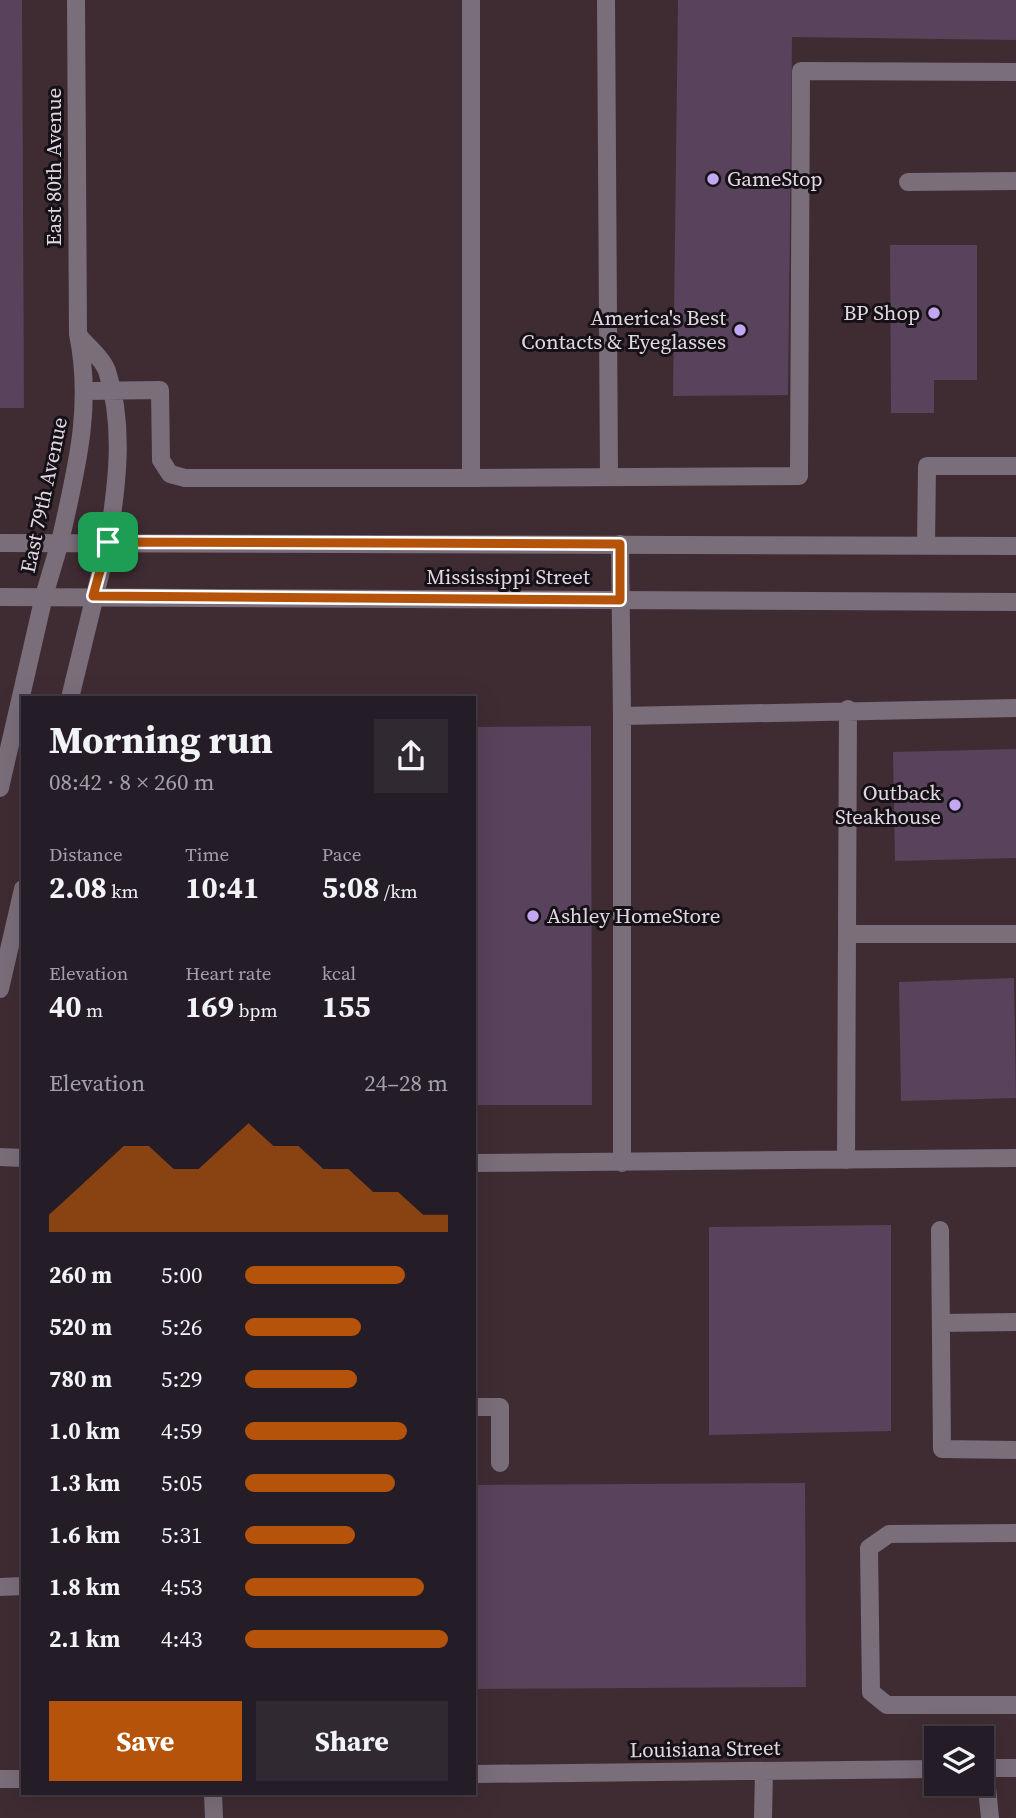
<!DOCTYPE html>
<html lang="en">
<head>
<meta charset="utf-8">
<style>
	:root { --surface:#241c26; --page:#302932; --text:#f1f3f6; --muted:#a3a1a7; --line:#413a43; --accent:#b45309 }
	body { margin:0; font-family:"Source Serif 4",serif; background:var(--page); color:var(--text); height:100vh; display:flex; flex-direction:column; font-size:26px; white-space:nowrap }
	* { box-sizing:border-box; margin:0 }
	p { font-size:23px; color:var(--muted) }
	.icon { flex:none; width:38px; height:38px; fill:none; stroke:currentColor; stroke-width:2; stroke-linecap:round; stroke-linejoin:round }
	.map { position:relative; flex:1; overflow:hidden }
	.panel { position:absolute; left:21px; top:696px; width:455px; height:1099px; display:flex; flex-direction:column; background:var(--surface); border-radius:0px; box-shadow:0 7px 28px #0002,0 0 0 2px var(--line) }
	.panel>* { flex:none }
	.tools { position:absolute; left:924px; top:1726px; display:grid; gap:14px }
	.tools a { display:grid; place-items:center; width:70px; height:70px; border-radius:0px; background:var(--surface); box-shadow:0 7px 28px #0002,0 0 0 2px var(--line); font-size:35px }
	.pin { position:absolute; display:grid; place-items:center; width:60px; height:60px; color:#fff; margin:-30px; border-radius:14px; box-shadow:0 4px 10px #0006 }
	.round { display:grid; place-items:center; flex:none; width:74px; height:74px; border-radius:0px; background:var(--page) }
	.summary { display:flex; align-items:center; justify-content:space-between; height:119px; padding:0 28px }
	h1 { font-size:38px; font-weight:700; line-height:52px }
	.figures { display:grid; grid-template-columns:repeat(3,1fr); gap:10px; height:119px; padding:7px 28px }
	.figures div { display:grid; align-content:center }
	.figures b { font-size:30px; font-weight:700 }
	.figures small { font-size:19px; font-weight:400 }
	.figures p { font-size:19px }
	.chart { height:196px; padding:14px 28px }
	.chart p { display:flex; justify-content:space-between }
	.chart svg { width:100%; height:126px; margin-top:7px; fill:var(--accent); opacity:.7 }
	.cta { display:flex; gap:14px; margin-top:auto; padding:14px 28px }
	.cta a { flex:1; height:80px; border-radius:0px; background:var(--accent); color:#fff; font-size:28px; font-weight:700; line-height:80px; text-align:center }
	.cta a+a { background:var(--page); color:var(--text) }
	ul { padding:0 28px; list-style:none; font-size:23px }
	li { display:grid; grid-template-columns:112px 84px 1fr; align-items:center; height:52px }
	li i { height:18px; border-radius:9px; background:var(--accent) }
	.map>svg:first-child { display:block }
</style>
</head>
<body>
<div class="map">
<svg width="1016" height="1818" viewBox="0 0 1016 1818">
	<rect width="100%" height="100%" fill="#302632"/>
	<!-- commercial -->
	<path fill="#3f2c32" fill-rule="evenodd" d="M0 0H1016V1818H0ZM23 698H474V1794H23ZM936 1738H982V1783H936Z"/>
	<!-- building -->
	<path fill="#59425b" d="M0 0H22L24 408H0Z
		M678 0H1016V40L792 37 788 395 673 396Z
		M890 245H977V380H934V413H891Z
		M591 726 592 1105H474V727Z
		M1016 749V858L895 861 893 752Z
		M1014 978 1016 1098 901 1101 899 982Z
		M891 1225V1431L709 1435V1227Z
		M805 1483 806 1687 474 1689V1485Z"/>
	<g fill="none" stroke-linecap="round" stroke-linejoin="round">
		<!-- lane -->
		<path stroke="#7a6e7b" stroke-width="18" d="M471 0V478L799 476 801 71 1016 72
			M606 0 609 477
			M908 182 1016 181
			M80 337C88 347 103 359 107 371 125 426 117 486 108 542
			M86 391 160 390 161 460 170 474 185 478H471
			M60 542C76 470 93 408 78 334L76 0
			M620 544 622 716
			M926 545 927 466H1016
			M848 934H1016
			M0 1157 23 1158
			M846 1160 848 709
			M474 1163 1016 1158
			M622 1163V716L1016 708
			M940 1230 942 1449 1016 1450
			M941 1323 1016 1322
			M474 1407H500V1463
			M1016 1533 889 1534 869 1548 871 1692 887 1705H1016
			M0 1587 23 1586
			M982 1768H1016
			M985 1768 990 1818
			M474 1774 936 1769
			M0 1779H23
			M213 1794 214 1818
			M763 1818 764 1771"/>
		<!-- street -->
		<path stroke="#7a6e7b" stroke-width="18" d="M70 698 108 542
			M0 788 44 596 60 542
			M0 989 23 889"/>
		<!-- secondary -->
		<path stroke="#7a6e7b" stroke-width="18" d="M0 543 1016 546
			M0 597 1016 602"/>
	</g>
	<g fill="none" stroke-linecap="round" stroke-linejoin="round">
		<!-- route casing -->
		<g stroke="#fff" stroke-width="14">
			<path id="route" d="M108 542 620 544V600L93 596Z"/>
		</g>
		<!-- route -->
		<use href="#route" stroke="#b45309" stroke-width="9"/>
	</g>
	<!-- markers -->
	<g fill="#c3a7f2" stroke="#161116" stroke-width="2.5">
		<circle cx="713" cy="179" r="7"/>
		<circle cx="934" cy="313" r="7"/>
		<circle cx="740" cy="330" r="7"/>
		<circle cx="955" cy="805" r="7"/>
		<circle cx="533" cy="916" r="7"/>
	</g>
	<g text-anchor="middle" stroke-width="6" stroke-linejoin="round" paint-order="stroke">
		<!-- street labels -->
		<g font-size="21" fill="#e0d9e1" stroke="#161116">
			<text transform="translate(54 167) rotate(-90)" y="7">East 80th Avenue</text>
			<text transform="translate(44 495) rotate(-78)" y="7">East 79th Avenue</text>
			<text x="508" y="584">Mississippi Street</text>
			<text transform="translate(705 1749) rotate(-1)" y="7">Louisiana Street</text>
		</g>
		<!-- poi labels -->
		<g font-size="21" fill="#e0d9e1" stroke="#161116" text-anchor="end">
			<text x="727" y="186" text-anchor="start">GameStop</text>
			<text x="920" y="320">BP Shop</text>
			<text x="726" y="325">America's Best<tspan x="726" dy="24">Contacts &amp; Eyeglasses</tspan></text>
			<text x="941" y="800">Outback<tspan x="941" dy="24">Steakhouse</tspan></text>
			<text x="547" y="923" text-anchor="start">Ashley HomeStore</text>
		</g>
	</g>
</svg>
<div class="tools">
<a><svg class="icon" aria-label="layers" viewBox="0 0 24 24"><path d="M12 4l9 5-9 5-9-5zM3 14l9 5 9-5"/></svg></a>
</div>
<div class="pin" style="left:108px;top:542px;background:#1e9e55"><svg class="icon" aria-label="arrive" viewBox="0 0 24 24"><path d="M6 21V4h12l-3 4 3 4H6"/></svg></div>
<section class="panel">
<div class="summary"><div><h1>Morning run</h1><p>08:42 · 8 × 260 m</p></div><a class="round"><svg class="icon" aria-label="share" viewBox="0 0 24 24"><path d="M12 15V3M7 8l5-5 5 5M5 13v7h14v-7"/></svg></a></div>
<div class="figures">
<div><p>Distance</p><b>2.08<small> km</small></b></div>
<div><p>Time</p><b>10:41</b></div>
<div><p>Pace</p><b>5:08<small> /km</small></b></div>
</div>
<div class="figures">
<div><p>Elevation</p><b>40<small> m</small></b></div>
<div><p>Heart rate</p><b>169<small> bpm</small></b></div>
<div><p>kcal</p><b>155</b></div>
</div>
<div class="chart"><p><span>Elevation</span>24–28 m</p>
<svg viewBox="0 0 160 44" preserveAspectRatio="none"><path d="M0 44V38L10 30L20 22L30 14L40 14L50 22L60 22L70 14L80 6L90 14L100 14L110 22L120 22L130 30L140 30L150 38L160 38V44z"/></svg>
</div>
<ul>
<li><b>260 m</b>5:00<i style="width:79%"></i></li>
<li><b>520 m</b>5:26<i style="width:57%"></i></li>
<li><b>780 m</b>5:29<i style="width:55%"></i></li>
<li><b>1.0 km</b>4:59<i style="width:80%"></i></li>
<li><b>1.3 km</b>5:05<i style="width:74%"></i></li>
<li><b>1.6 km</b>5:31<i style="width:54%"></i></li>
<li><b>1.8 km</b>4:53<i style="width:88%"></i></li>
<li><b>2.1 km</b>4:43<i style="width:100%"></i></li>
</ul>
<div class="cta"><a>Save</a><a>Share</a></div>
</section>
</div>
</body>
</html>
